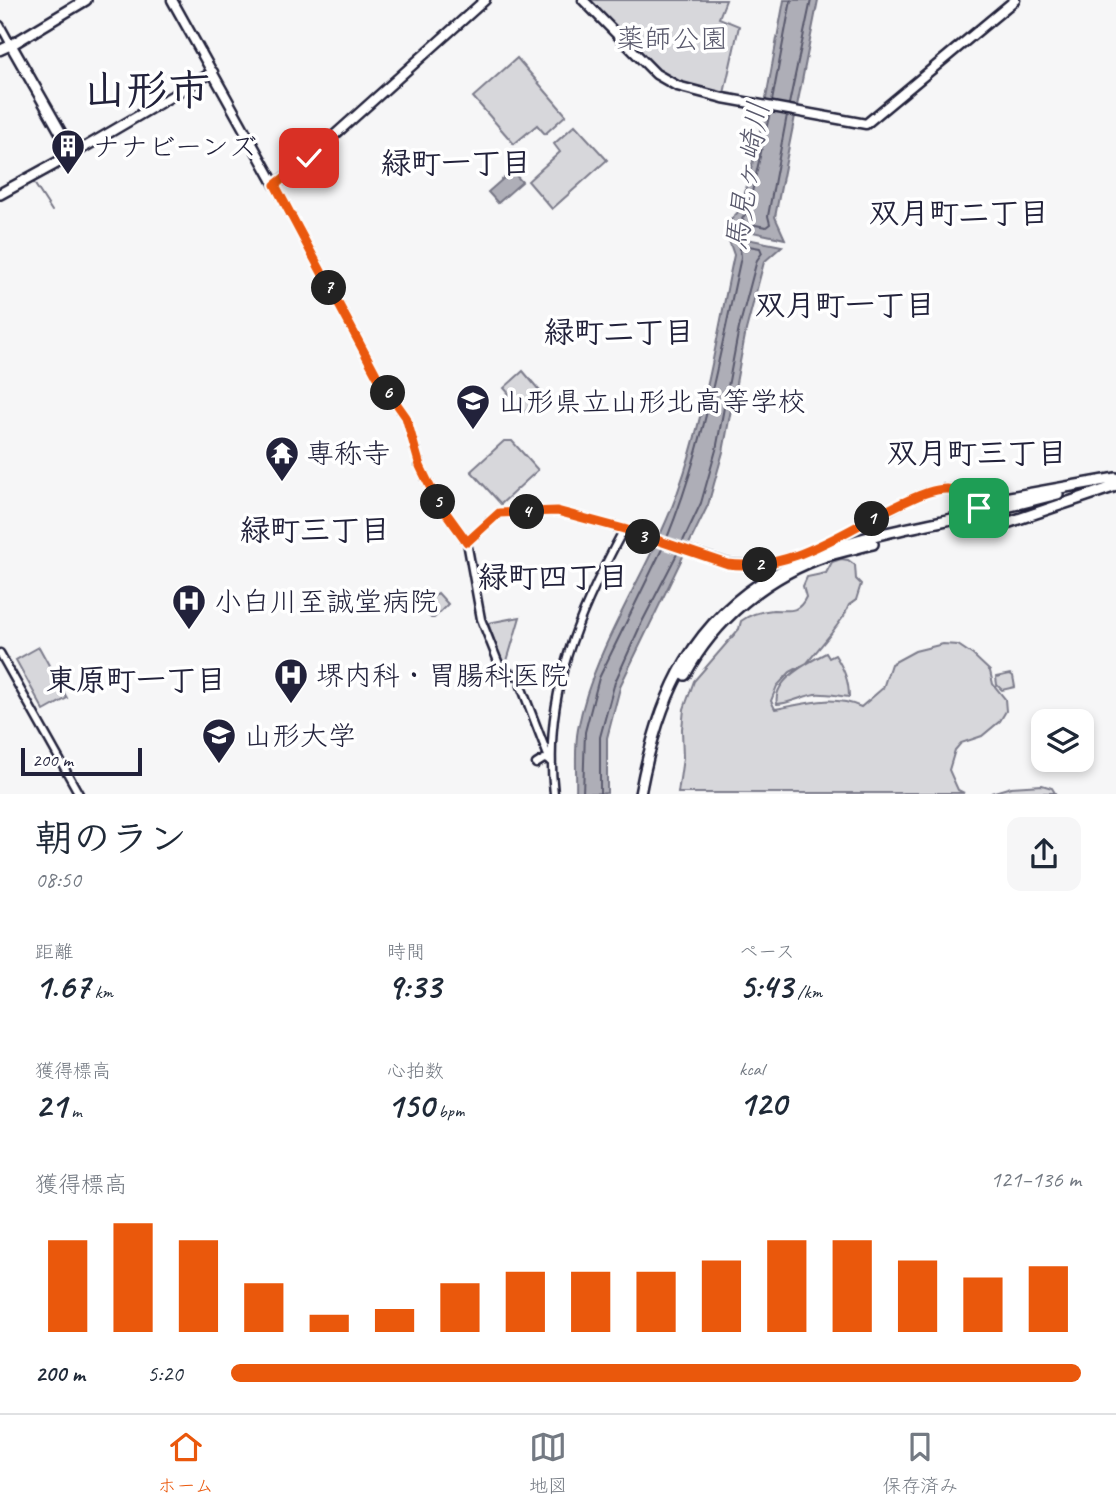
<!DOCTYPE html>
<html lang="ja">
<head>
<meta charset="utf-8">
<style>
	:root { --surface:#fff; --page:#f6f6f7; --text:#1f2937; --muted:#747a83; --line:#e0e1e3; --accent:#ea580c }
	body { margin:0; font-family:Caveat,"Klee One",sans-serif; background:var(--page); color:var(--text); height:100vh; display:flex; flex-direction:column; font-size:26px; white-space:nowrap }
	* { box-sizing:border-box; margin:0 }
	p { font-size:23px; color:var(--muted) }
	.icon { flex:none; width:38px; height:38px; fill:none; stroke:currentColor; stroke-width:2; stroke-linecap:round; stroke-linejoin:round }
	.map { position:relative; height:794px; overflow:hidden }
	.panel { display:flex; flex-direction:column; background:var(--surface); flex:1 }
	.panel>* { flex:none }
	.tools { position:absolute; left:1031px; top:709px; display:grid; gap:14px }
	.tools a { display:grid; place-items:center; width:63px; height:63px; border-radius:14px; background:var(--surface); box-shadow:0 4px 10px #0003; font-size:35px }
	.scale { position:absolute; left:21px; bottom:18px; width:121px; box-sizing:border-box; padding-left:7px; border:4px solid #22223b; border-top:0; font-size:19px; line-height:24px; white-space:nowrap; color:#22223b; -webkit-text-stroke:5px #fff; paint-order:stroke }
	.pin { position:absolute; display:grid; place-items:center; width:60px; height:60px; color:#fff; margin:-30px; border-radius:14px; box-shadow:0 4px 10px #0006 }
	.km { position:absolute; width:35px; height:35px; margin:-18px; border-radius:50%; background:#222; color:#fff; font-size:19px; line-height:35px; text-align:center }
	.round { display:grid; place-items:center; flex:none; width:74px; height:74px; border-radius:14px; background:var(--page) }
	.head { display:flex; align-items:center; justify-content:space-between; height:119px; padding:0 35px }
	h1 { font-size:38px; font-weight:700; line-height:52px }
	.metrics { display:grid; grid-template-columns:repeat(3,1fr); gap:10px; height:119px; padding:7px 35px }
	.metrics div { display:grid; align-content:center }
	.metrics b { font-size:35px; font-weight:700 }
	.metrics small { font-size:19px; font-weight:400 }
	.metrics p { font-size:19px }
	.chart { height:196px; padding:14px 35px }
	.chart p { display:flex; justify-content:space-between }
	.chart svg { width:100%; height:126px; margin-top:7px; stroke:var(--accent); stroke-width:6 }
	ul { padding:0 35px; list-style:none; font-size:23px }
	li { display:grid; grid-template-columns:112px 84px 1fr; align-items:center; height:52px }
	li i { height:18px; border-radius:9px; background:var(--accent) }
	.tab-bar { display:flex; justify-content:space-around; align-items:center; height:98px; border-top:2px solid var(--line); background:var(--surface); font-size:19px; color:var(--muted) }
	.tab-bar a { display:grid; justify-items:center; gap:4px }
	.tab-bar .current { color:var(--accent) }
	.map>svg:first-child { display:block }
</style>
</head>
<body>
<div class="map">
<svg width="1116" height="794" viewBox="0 0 1116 794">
	<rect width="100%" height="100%" fill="#f6f6f7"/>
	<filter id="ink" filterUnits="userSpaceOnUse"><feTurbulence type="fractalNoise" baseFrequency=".0143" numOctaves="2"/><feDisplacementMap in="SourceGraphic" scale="14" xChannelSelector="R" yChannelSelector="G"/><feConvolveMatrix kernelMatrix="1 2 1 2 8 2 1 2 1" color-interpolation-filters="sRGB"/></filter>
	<g filter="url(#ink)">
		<!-- green -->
		<path fill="#d7d7db" stroke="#7c7c8b" stroke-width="2" d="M588 0H726L719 18 739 26 723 98 667 81Z
			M517 58 566 115 545 134 537 125 514 144 473 97Z
			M575 125 607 160 552 209 528 181 560 152 554 144Z
			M523 371 544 396 525 412 504 388Z
			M504 441H512L538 470 501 504 471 471Z
			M841 559 848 560 855 565 856 579 861 584 856 600 849 605 844 616 830 635 807 663 790 672 777 686 771 701 775 709C805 704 831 694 861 707L883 688 891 664 915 651 943 644 958 645 973 655 990 671 993 684 1005 699 1006 711 1000 721 982 736 961 743 955 750 949 770 958 790 964 793H678L683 758 682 729 684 709 694 681 739 629 741 621C751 614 762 611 773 610 789 610 798 614 806 597L803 586 807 577 826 573 832 562Z
			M438 593 448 604 434 618H431L421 607Z
			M520 617 507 661 502 662 488 623Z
			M39 647 67 698 44 711 16 660Z
			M826 653 829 658 835 655C844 669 849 681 849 697 839 696 825 693 815 694 803 696 788 704 777 704 772 681 808 662 826 653Z
			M1010 674 1013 676 1015 687 1002 690 997 685 996 677Z
			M1042 785 1052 788 1055 793H991L1011 787Z"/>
		<!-- water -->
		<path fill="#aeaeb7" stroke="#767685" stroke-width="2" d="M784 0H818L775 217 785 239 725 226 741 209 759 137Z
			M512 171 522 182 498 203 488 192Z
			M727 235 782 246 764 262 746 330 723 452 708 505 621 684 607 738V793L576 794C577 773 574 750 578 729 594 645 648 574 677 494 705 417 717 335 734 255Z"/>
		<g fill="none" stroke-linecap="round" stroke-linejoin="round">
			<!-- shore -->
			<path stroke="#5a5a6d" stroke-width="2" d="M772 101 791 0
				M789 104 811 0
				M770 112 748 210 742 219 745 223 766 227 770 224 768 216 787 115
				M667 538C704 447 720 352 741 257L740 248 743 245 760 248 762 253 757 260 739 328 716 450 701 503 682 543
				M583 794 585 732 599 678 663 547
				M600 794V737L615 682 642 622 678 552"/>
			<!-- stream -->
			<path stroke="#767685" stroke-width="2" d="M34 183 52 211"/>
			<!-- minor casing -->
			<g stroke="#22223b" stroke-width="11">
				<path id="minor" d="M0 25 11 45
					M275 185 377 376 406 417 420 466 436 499 467 542 481 619 499 664 506 672 523 678 521 686 550 761 544 759 536 764
					M467 542 499 513 557 511 624 529 728 563C767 569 805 554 841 537 866 525 926 483 953 489 970 493 985 514 998 526
					M0 653 79 794
					M554 794C542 695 578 614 624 529"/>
			</g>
			<!-- major casing -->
			<g stroke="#22223b" stroke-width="13">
				<path id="major" d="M172 0 275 185 309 158 485 0
					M583 0 656 74 677 86 723 98 866 124 1015 0
					M0 50 11 45
					M73 154 213 72"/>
			</g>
			<!-- highway casing -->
			<g stroke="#22223b" stroke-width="14">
				<path id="highway" d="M0 194 73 154 11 45 86 0
					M964 495 993 500 1116 478
					M995 510 1058 494
					M998 526 1116 486
					M685 675C714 620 767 576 826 556 842 551 858 548 873 544
					M640 794C659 693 693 616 788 567 798 562 810 554 821 551 871 534 925 525 976 514"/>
			</g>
			<!-- minor -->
			<use href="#minor" stroke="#fff" stroke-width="6"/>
			<!-- major -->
			<use href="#major" stroke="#fff" stroke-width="8"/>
			<!-- highway -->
			<use href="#highway" stroke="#fff" stroke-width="9"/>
			<!-- highway-bridge casing -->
			<g stroke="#22223b" stroke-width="14" stroke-linecap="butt">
				<path id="highway-bridge" d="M976 514 995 510"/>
			</g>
			<!-- highway-bridge -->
			<use href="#highway-bridge" stroke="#fff" stroke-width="9"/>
		</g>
	</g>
	<g fill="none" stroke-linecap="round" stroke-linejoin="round" filter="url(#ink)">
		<!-- route casing -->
		<g stroke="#fff" stroke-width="14">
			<path id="route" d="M309 158 275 185 377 376 406 417 420 466 436 499 467 542 499 513 557 511 624 529 728 564C793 572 846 529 902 503 916 497 934 488 948 489 960 489 971 500 979 508"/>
		</g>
		<!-- route -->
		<use href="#route" stroke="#ea580c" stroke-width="9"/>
	</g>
	<!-- icons -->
	<defs>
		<g id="building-pin" transform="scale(1.75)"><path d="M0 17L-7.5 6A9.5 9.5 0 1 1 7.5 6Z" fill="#22223b" stroke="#fff"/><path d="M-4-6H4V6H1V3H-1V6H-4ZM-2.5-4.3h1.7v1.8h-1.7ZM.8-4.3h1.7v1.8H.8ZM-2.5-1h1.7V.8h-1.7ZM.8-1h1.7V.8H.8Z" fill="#fff"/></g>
		<g id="school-pin" transform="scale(1.75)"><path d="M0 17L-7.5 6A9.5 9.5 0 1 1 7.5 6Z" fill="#22223b" stroke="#fff"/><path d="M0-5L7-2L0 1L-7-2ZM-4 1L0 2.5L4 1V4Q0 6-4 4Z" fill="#fff"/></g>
		<g id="temple-pin" transform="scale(1.75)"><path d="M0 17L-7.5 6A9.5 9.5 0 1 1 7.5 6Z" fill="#22223b" stroke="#fff"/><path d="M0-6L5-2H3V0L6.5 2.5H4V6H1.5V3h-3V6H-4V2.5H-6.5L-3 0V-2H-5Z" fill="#fff"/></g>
		<g id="hospital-pin" transform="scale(1.75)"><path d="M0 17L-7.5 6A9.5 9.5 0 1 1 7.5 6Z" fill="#22223b" stroke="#fff"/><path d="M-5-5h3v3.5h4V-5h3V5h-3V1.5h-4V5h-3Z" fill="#fff"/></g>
		<g id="university-pin" transform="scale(1.75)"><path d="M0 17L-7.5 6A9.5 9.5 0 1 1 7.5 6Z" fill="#22223b" stroke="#fff"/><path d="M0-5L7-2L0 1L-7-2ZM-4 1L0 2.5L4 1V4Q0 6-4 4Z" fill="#fff"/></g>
	</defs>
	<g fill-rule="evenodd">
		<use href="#building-pin" x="68" y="146"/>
		<use href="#school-pin" x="473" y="401"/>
		<use href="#temple-pin" x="282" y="453"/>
		<use href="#hospital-pin" x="189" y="601"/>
		<use href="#hospital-pin" x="291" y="675"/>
		<use href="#university-pin" x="219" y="735"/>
	</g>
	<g text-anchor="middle" stroke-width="7" stroke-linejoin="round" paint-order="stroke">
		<!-- park labels -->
		<g font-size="28" fill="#58586b" stroke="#fff">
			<text x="672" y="48">薬師公園</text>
		</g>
		<!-- poi labels -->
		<g font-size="28" fill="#22223b" stroke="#fff" text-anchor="start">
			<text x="92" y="156">ナナビーンズ</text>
			<text x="498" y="411">山形県立山形北高等学校</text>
			<text x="306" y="463">専称寺</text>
			<text x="214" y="611">小白川至誠堂病院</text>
			<text x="316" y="685">堺内科・胃腸科医院</text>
			<text x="244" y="745">山形大学</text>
		</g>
		<!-- neighbourhood labels -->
		<g font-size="30" font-weight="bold" fill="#22223b" stroke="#fff">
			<text x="456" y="173">緑町一丁目</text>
			<text x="959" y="223">双月町二丁目</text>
			<text x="845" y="315">双月町一丁目</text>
			<text x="619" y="342">緑町二丁目</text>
			<text x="977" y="463">双月町三丁目</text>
			<text x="315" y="540">緑町三丁目</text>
			<text x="553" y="587">緑町四丁目</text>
			<text x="136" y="690">東原町一丁目</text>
		</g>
		<!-- water labels -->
		<g font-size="30" font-style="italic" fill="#5a5a6d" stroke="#fff">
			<text transform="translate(747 176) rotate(-81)" y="10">馬見ヶ崎川</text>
		</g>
		<!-- town labels -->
		<g font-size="42" font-weight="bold" fill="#22223b" stroke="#fff">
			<text x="147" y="104">山形市</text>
		</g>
	</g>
</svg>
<div class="tools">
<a><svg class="icon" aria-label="layers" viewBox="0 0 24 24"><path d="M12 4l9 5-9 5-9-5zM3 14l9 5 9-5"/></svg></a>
</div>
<div class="scale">200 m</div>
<div class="pin" style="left:979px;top:508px;background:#1e9e55"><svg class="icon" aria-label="arrive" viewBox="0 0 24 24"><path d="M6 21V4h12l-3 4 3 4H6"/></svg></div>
<div class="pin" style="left:309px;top:158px;background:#d93025"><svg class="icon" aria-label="check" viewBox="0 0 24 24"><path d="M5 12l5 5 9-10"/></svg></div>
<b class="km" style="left:872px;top:519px">1</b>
<b class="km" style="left:760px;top:565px">2</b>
<b class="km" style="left:643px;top:537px">3</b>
<b class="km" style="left:527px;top:512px">4</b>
<b class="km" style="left:438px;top:502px">5</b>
<b class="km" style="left:388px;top:393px">6</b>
<b class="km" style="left:329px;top:288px">7</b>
</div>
<section class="panel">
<div class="head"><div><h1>朝のラン</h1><p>08:50</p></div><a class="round"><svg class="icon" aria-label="share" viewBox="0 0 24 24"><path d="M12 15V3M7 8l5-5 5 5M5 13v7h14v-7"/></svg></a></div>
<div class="metrics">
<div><p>距離</p><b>1.67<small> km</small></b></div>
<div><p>時間</p><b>9:33</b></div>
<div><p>ペース</p><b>5:43<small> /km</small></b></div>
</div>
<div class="metrics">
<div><p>獲得標高</p><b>21<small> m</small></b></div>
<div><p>心拍数</p><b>150<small> bpm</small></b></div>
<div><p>kcal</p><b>120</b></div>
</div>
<div class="chart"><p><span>獲得標高</span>121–136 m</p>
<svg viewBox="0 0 160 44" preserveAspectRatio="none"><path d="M5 44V12M15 44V6M25 44V12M35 44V27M45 44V38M55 44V36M65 44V27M75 44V23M85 44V23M95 44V23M105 44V19M115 44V12M125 44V12M135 44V19M145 44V25M155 44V21"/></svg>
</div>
<ul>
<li><b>200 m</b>5:20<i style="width:100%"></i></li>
</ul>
</section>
<nav class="tab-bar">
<a class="current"><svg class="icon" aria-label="home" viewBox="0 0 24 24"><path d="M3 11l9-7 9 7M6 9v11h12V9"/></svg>ホーム</a>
<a><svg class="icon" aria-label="map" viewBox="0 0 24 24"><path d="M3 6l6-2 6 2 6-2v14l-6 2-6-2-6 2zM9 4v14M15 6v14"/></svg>地図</a>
<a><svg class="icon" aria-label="saved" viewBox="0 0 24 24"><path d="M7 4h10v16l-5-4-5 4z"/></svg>保存済み</a>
</nav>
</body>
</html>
